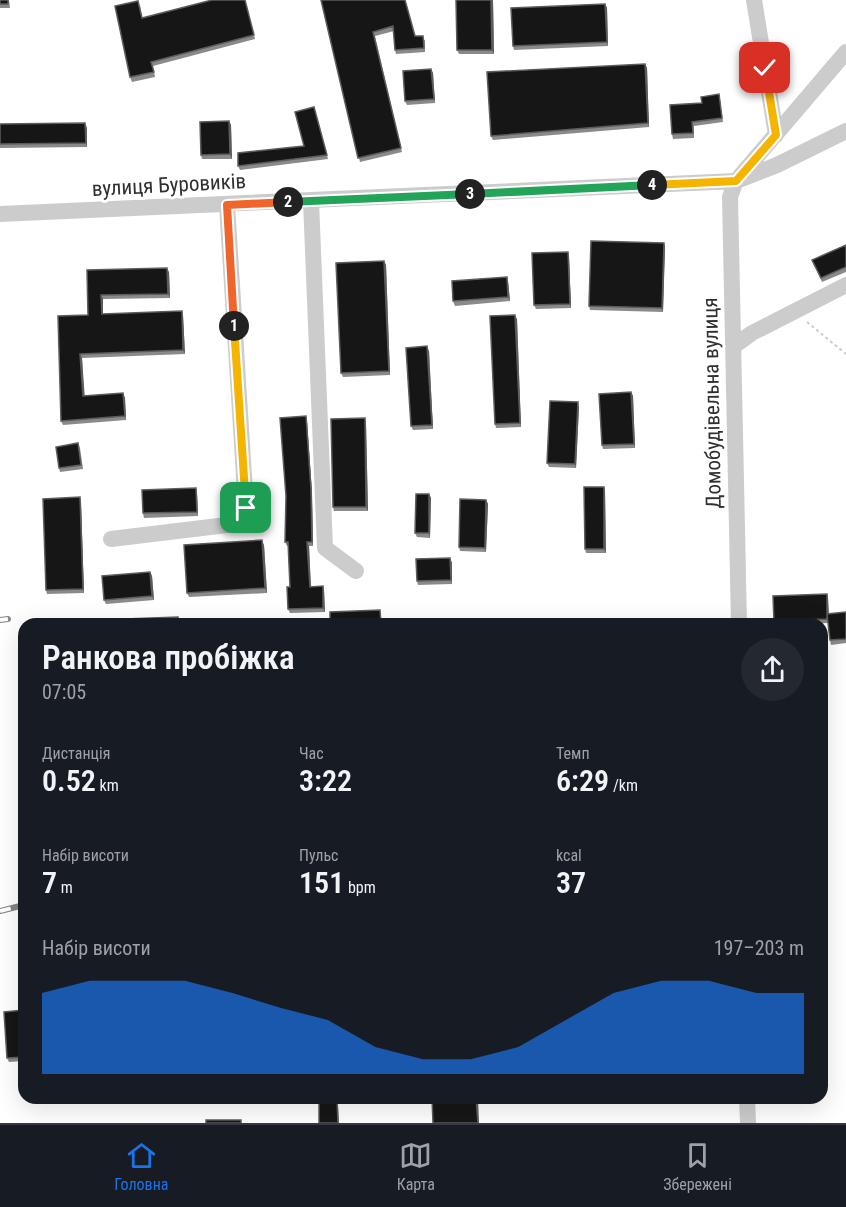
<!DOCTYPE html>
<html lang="uk">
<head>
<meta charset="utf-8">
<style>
	:root { --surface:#171b24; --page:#242831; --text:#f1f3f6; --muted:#9ea1a6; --line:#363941; --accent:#1a73e8 }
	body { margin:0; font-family:"Roboto Condensed",sans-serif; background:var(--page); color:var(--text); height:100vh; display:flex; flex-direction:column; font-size:22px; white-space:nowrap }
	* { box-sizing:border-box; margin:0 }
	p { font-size:20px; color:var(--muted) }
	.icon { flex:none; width:33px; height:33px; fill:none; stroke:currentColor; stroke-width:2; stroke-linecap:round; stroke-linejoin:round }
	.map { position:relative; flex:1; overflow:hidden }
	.side { position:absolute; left:18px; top:618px; width:810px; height:486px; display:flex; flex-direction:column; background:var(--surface); border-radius:18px; box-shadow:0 6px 24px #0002 }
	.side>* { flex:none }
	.pin { position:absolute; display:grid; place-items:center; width:51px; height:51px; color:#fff; margin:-26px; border-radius:12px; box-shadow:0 3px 9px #0006 }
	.km { position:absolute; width:30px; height:30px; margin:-15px; border-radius:50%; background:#222; color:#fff; font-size:16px; line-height:30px; text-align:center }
	.round { display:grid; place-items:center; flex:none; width:63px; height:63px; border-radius:32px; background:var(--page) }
	.overview { display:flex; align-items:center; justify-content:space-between; height:102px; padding:0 24px }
	h1 { font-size:33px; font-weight:600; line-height:45px }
	.stats { display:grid; grid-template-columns:repeat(3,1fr); gap:9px; height:102px; padding:6px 24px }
	.stats div { display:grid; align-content:center }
	.stats b { font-size:30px; font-weight:600 }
	.stats small { font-size:16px; font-weight:400 }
	.stats p { font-size:16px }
	.chart { height:168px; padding:12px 24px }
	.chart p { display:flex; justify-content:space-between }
	.chart svg { width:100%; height:108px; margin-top:6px; fill:var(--accent); opacity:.7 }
	.menu { display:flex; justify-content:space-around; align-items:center; height:84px; border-top:2px solid var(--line); background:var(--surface); font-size:16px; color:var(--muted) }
	.menu a { display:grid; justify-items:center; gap:3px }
	.menu .active { color:var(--accent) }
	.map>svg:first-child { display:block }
</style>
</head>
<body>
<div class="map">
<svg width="846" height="1123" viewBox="0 0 846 1123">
	<rect width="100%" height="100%" fill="#fff"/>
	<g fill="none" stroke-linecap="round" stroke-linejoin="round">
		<!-- path -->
		<path stroke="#ccc" stroke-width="2" stroke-dasharray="3 3" stroke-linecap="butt" d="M807 322 846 354"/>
		<!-- minor -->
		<path stroke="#ccc" stroke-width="16" d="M754 0 776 135
			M311 201 325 548 356 571
			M0 214 736 181 777 165 846 131
			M734 346 752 333 846 285
			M111 539 227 525 246 508 227 205
			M739 624 730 197 736 181 846 52
			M747 1098 748 1123"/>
		<!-- rail casing -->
		<g stroke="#848484" stroke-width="6">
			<path id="rail" d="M0 620 8 619
				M0 911 24 905"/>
		</g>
		<!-- rail -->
		<use href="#rail" stroke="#fff" stroke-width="4" stroke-dasharray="11" stroke-linecap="butt"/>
	</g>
	<!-- wall -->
	<path fill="#8a8a8a" d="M0 0H9L10 8H0Z
		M245 0 255 39 153 66 155 77 132 82 130 77 140 5 142 18Z
		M321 0H405L415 36 425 40V52L396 54 395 50 394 31 375 36 402 152 360 162Z
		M456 0H493L494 54H459L457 50Z
		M605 4 607 8 608 46 514 50 513 46Z
		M645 64 647 68 649 127 493 140 491 136Z
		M431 69 433 73 435 103 407 105 405 101Z
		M719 94 720 99 723 122 694 126V138L673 139 672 134 702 103Z
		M315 111 328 159 240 170 238 166 304 146Z
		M229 121 231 125 232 159H202L201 155Z
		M0 124 87 128V147L0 148Z
		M664 243 665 247 663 312 590 310 589 306Z
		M846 245V272L822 282 812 260Z
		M569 256 571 308 536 309 534 305Z
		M384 261 386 265 390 375 343 377 341 373Z
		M87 270 169 272 170 298 103 299V314L182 311 183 315 185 354 82 358 84 396 123 393 125 398 126 420 63 425 61 421 88 315Z
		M508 281 510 301 455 306 453 301Z
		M517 319 521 427 496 428 495 424Z
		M429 351 433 429 413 430 411 426Z
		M631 392 633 396 635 448 603 449 602 445Z
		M579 407 576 468 549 467 547 463Z
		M307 421 312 493 313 546H309L311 586H323L324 590 325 612 290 613 288 609 290 587 288 546H287L285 542Z
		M366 423 368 511H334L333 507Z
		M78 443 80 448 83 469 60 472 59 468Z
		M604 487 605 491 606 553H586L585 549Z
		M197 493 198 516 144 518 143 513Z
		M429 494 431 498 430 538 417 537 415 533Z
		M486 500 488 504 486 552 460 551 459 547Z
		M81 502 84 593 47 594 46 590Z
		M264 545 267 593 189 597 187 593Z
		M450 558 452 563V584L418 585 417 581Z
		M150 572 152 576 154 600 106 604 104 600Z
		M827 594 828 598 829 614 846 612V643L831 645 830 640 828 623 775 624 774 621Z
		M822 969 824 973 826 990H822Z
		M24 1010V1061L9 1062 7 1058Z"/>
	<!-- shaded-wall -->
	<path fill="#5c5c5c" d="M491 0H493L494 54 492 50Z
		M605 4 607 8 608 46 607 42Z
		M645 64 647 68 649 127 648 123Z
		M431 69 433 73 435 103 434 99Z
		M229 121 231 125 232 159 230 154Z
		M85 123 87 128V147L86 143Z
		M664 243 665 247 663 312 662 308Z
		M568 252 569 256 571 308 570 304Z
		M384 261 386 265 390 375 389 371Z
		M167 268 169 272 170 298 168 294Z
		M507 277 508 281 510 301 508 297Z
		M101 295 103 299V319L102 314Z
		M182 311 183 315 185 354 183 350Z
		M515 315 517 319 521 427 520 423Z
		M427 346 429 351 433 429 432 425Z
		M80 354 82 358 85 400 83 396Z
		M631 392 633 396 635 448 634 444Z
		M123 393 125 398 126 420 125 416Z
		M578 402 579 407 576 468 575 464Z
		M306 416 307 421 312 493 313 546 312 542Z
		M365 418 366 423 368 511 366 507Z
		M604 487 605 491 606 553 604 549Z
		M196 488 197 493 198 516 197 512Z
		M429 494 431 498 430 538 429 533Z
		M80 497 81 502 84 593 83 589Z
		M486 500 488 504 486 552 485 548Z
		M262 540 264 545 267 593 265 588Z
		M307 542 309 546 311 591 310 587Z
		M450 558 452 563V584L451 580Z
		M150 572 152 576 154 600 152 596Z
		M323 586 324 590 325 612 323 608Z
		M827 594 828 598 829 623 827 619Z
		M476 1098H478L479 1123H478Z
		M337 1100 338 1105 339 1123H338Z"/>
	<!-- building -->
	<path fill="#161616" stroke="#5c5c5c" stroke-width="1.5" d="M0 0H8V4H0Z
		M212 0H245L254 35 151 62 154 72 130 77 115 6 138 1 142 18Z
		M321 0H405L415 36H423L424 48 395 50 393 26 373 32 401 148 358 158Z
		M456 0H491L492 50H457Z
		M605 4 607 42 513 46 511 8Z
		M645 64 648 123 491 136 487 72Z
		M431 69 434 99 405 101 403 71Z
		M719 94 722 118 692 122 693 133 672 134 670 105 702 103 701 97Z
		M314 107 327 155 238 166V153L304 146 295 112Z
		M229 121 230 154 201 155 200 122Z
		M85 123 86 143 0 144V124Z
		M591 241 664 243 662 308 589 306Z
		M846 245V267L821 278 812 260Z
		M568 252 570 304 534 305 532 253Z
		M384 261 389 371 341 373 336 263Z
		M167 268 168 294 101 295 102 314 182 311 183 350 80 354 83 396 123 393 125 416 61 421 58 316 88 315 87 270Z
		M507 277 508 297 453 301 452 281Z
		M515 315 520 423 495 424 490 316Z
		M427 346 432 425 411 426 406 348Z
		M631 392 634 444 602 445 599 394Z
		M550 401 578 402 575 464 547 463Z
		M306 416 311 489 312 542H307L310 587 323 586V608L288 609 287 587H290L288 542H285L286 496 280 418Z
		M365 418 366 507H333L331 419Z
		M78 443 81 465 59 468 56 447Z
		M584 487H604V549H585Z
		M196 488 197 512 143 513 142 490Z
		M416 494H429V533H415Z
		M80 497 83 589 46 590 43 499Z
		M460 499 486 500 485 548 459 547Z
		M262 540 265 588 187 593 184 545Z
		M450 558 451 580 417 581 416 559Z
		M150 572 152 596 104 600 102 576Z
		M827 594V619L774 621 773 596Z
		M380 610 381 624H330V612Z
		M846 612V639L830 640 827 614Z
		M178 617V624H43V622Z
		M245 622V624H226Z
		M822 969 824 985 822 986Z
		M24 1010V1057L7 1058 4 1012Z
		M432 1098H476L478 1123H433Z
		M337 1100 338 1123H319V1101Z
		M206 1120H241V1123H206Z"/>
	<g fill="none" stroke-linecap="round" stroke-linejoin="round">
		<!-- split-1 casing -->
		<g stroke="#fff" stroke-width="12">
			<path id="split-1" d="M234 326 246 508"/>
		</g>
		<!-- split-2 casing -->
		<g stroke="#fff" stroke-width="12">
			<path id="split-2" d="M234 326 227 205 288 202"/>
		</g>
		<!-- split-3 casing -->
		<g stroke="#fff" stroke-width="12">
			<path id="split-3" d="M288 202 470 194"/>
		</g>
		<!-- split-4 casing -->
		<g stroke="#fff" stroke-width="12">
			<path id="split-4" d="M470 194 652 185"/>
		</g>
		<!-- split-5 casing -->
		<g stroke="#fff" stroke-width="12">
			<path id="split-5" d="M652 185 736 181 776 135 765 68"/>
		</g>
		<!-- split-1 -->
		<use href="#split-1" stroke="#f5b400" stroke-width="8"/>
		<!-- split-2 -->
		<use href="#split-2" stroke="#f0652b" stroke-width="8"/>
		<!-- split-3 -->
		<use href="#split-3" stroke="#22a559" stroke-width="8"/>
		<!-- split-4 -->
		<use href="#split-4" stroke="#22a559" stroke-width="8"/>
		<!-- split-5 -->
		<use href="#split-5" stroke="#f5b400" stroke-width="8"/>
	</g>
	<g text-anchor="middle" stroke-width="6" stroke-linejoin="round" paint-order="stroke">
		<!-- street labels -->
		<g font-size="21" fill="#2f2f2f" stroke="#fff">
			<text transform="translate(169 185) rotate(-3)" y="7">вулиця Буровиків</text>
			<text transform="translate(712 403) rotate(-91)" y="7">Домобудівельна вулиця</text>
		</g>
	</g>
</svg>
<div class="pin" style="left:246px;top:508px;background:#1e9e55"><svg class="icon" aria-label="arrive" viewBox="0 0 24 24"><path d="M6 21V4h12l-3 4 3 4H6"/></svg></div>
<div class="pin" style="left:765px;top:68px;background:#d93025"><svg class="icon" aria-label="check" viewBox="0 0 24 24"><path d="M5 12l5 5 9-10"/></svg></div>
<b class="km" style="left:234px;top:326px">1</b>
<b class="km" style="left:288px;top:202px">2</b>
<b class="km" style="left:470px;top:194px">3</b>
<b class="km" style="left:652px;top:185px">4</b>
<section class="side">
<div class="overview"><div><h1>Ранкова пробіжка</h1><p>07:05</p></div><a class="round"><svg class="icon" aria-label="share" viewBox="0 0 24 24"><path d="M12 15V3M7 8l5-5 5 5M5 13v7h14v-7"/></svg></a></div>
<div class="stats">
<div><p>Дистанція</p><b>0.52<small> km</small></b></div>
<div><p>Час</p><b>3:22</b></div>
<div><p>Темп</p><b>6:29<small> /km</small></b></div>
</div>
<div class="stats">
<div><p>Набір висоти</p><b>7<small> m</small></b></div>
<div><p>Пульс</p><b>151<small> bpm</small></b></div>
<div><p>kcal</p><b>37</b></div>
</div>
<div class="chart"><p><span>Набір висоти</span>197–203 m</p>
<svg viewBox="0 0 160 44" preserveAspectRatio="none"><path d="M0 44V11L10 6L20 6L30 6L40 11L50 17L60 22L70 33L80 38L90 38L100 33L110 22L120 11L130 6L140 6L150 11L160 11V44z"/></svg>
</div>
</section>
</div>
<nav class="menu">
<a class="active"><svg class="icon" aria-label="home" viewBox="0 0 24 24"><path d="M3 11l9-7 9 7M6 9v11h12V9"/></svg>Головна</a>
<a><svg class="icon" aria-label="map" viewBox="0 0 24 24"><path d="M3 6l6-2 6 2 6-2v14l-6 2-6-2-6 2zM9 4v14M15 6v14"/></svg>Карта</a>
<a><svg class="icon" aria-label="saved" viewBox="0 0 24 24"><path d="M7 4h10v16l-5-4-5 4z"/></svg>Збережені</a>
</nav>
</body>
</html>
